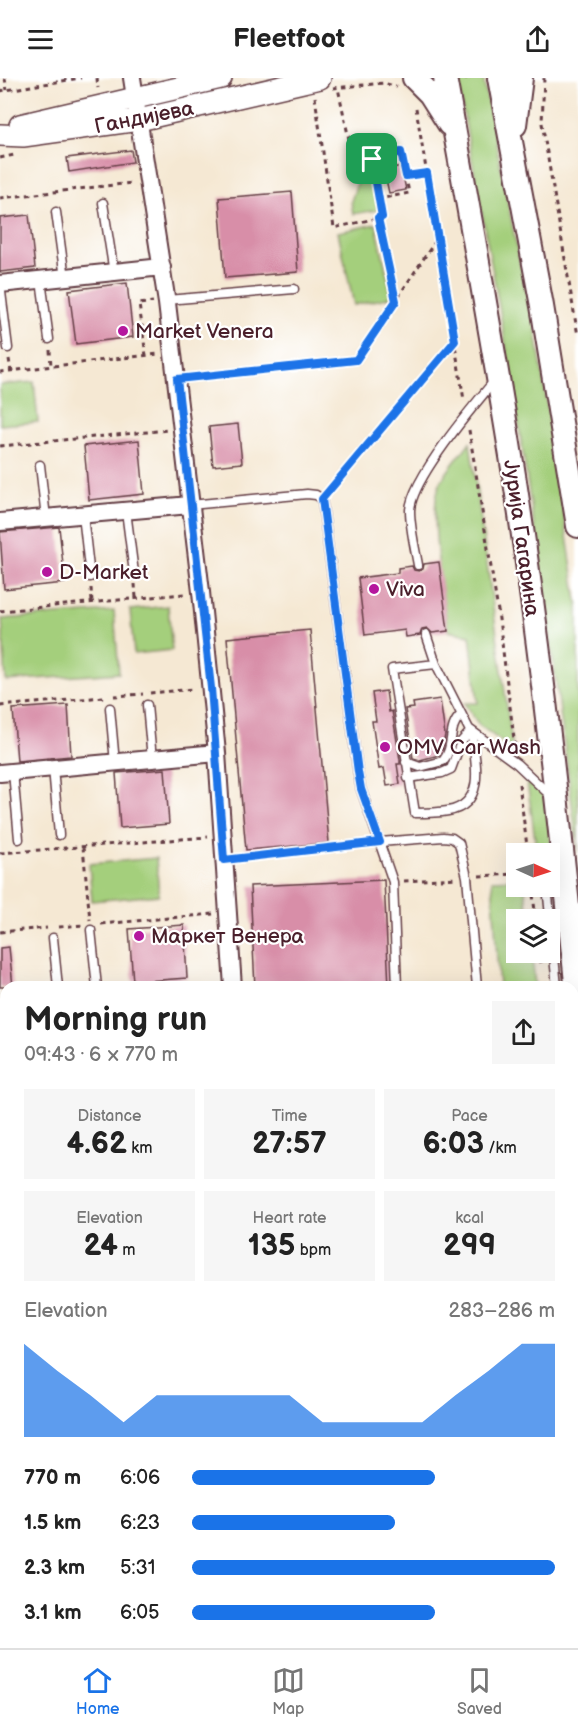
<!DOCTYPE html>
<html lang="en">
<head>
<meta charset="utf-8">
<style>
	:root { --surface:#fff; --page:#f6f6f6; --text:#222; --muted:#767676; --line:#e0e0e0; --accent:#1a73e8 }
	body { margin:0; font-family:"Balsamiq Sans",sans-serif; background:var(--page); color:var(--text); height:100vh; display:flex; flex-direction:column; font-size:22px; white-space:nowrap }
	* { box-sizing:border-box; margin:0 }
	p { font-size:20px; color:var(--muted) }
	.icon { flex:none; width:33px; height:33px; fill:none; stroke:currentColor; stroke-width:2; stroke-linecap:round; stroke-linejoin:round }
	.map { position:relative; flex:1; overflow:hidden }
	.details { position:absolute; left:0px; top:903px; width:579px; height:668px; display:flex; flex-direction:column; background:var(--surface); border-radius:18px 18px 0 0; box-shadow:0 6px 24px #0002 }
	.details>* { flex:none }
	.needle { width:39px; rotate:93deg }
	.buttons { position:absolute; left:506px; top:765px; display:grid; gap:12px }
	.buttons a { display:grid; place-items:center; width:54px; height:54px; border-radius:0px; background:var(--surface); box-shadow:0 6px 24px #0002; font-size:30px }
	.pin { position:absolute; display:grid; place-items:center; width:51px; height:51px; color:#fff; margin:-26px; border-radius:12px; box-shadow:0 3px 9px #0006 }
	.round { display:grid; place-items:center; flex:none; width:63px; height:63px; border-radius:0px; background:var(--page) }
	.summary { display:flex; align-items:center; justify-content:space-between; height:102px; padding:0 24px }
	h1 { font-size:33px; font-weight:600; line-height:45px }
	.stats { display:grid; grid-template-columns:repeat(3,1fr); gap:9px; height:102px; padding:6px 24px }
	.stats div { display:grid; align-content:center; border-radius:0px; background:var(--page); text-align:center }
	.stats b { font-size:30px; font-weight:600 }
	.stats small { font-size:16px; font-weight:400 }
	.stats p { font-size:16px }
	.chart { height:168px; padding:12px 24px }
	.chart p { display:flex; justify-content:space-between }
	.chart svg { width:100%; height:108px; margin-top:6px; fill:var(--accent); opacity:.7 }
	ul { padding:0 24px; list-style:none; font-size:20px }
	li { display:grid; grid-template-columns:96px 72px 1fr; align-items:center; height:45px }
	li i { height:15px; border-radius:8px; background:var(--accent) }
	header { display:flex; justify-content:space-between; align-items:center; height:78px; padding:0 24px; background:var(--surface); font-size:27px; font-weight:600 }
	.dock { display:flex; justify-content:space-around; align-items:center; height:84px; border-top:2px solid var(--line); background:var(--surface); font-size:16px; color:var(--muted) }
	.dock a { display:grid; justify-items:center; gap:3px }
	.dock .on { color:var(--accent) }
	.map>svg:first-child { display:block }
</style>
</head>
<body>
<header><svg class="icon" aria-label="menu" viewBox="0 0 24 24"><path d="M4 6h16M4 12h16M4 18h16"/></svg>Fleetfoot<svg class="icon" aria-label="share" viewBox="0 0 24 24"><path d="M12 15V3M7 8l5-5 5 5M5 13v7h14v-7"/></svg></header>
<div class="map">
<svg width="578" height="1570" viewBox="0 0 578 1570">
	<rect width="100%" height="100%" fill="#fff"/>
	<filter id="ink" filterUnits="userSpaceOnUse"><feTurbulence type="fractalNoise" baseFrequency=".0167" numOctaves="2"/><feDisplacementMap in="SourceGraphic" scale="12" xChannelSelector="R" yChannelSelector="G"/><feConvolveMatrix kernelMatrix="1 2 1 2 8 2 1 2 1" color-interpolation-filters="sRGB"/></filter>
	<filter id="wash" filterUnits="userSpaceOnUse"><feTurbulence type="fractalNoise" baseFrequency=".008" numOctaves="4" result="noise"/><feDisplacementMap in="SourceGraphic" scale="24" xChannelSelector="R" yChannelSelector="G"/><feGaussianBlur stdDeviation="1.35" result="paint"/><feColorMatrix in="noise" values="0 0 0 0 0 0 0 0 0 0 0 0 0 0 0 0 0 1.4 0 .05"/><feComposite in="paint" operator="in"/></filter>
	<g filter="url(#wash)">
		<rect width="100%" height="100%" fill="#f5e8d3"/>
		<!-- green -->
		<path fill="#a4cf7b" stroke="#777753" stroke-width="1.5" d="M483 0 523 201 533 234 578 530V774C556 597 532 421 502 245 488 165 472 85 458 4Z
			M371 92 378 132 353 136 351 123 361 94Z
			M376 146 392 219 354 227 338 154Z
			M34 304 38 344 0 347V307Z
			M470 364 513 672 479 647 464 625H478L470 557 448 553C444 522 427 432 440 406 447 391 461 377 470 364Z
			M168 528 172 572 134 576 130 532Z
			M114 533 119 595 6 603 2 541Z
			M526 697 544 716 551 766 546 775H537Z
			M156 780 159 817 92 823 89 786Z
			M516 801V808L525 809 528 841 516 842V874L532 875 535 909H499L492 802Z
			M573 1105H578V1225Z
			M573 1377 578 1412V1570H447V1564H573Z"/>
		<g id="blocks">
			<!-- building -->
			<path fill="#d88ea8" d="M131 72 133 84 69 94 67 80Z
				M401 88 406 112 389 115 384 92Z
				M292 114 298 194 225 200 219 120Z
				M29 137 35 190 0 194V140Z
				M127 205 133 259 76 266 69 212Z
				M238 346 242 385 213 388 209 349Z
				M139 362 144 416 89 422 84 368Z
				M59 449 65 505 4 511 0 454Z
				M439 484 448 553 432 555 427 550 422 551 420 557 406 559 405 552 365 557 358 500 398 495V490L412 488 414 492 419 493 423 491 424 486Z
				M310 552 329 765 246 772 227 560Z
				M386 613 389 634 392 633 400 682V686H397L400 706 387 708 384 690 379 691 372 643H376L372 615Z
				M440 621 445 657 442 672H439V677L420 682 413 680 405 631 414 630 413 625Z
				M68 627 71 678 17 683 13 631Z
				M165 691 169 746 120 750 116 695Z
				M384 802 389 909H255L250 808Z
				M184 847 187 900 133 904 129 851Z
				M9 869 13 909H0V870Z"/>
		</g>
	</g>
	<g filter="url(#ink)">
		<use href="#blocks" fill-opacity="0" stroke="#643d44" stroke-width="1.5"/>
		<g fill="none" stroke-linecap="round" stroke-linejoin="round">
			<!-- service casing -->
			<g stroke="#643d44" stroke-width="11">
				<path id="service" d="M103 125 114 195
					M56 134 65 200
					M41 202 49 261
					M0 206 8 270
					M167 222 294 211
					M40 387 46 440
					M190 427 307 416 316 417 322 421 358 695 361 711 393 804 397 909
					M126 433 134 495
					M83 437 90 499
					M418 487C415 470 410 450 410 432 412 400 474 327 496 301
					M426 556 436 586 469 651 517 686 550 717
					M436 586 392 591 415 735C426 735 437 735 448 733 488 726 475 681 471 653
					M147 627 152 681
					M110 630 115 685
					M406 684 420 689 443 683C455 669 447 649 461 637
					M53 690 59 757
					M13 694 19 761
					M408 700 442 695 451 691 461 664 471 653
					M380 764 443 759 452 760 459 765 467 799 477 909
					M549 780 555 766
					M547 808 557 909
					M91 852 97 909
					M53 860 58 909
					M0 936 5 991
					M573 945 578 952
					M0 1225H6
					M573 1367 578 1366
					M33 1564V1570
					M156 1564V1566
					M195 1564V1569
					M419 1570V1564"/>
			</g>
			<!-- minor casing -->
			<g stroke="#643d44" stroke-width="20">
				<path id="minor" d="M132 0 167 225 201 514 217 675 233 909
					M0 206 162 189
					M0 444 190 427
					M0 695 217 675
					M0 931 6 930
					M0 1092 6 1091
					M0 1512H6
					M249 1570V1564"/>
			</g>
			<!-- tertiary casing -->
			<g stroke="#643d44" stroke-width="24">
				<path id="tertiary" d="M20 47 221 0
					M0 57 23 58 139 42 320 0"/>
			</g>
			<!-- secondary casing -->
			<g stroke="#643d44" stroke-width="26">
				<path id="secondary" d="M414 0 430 16 449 46
					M445 0C469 132 493 265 514 397 541 572 560 748 578 924
					M499 0 542 228 578 448
					M515 47 521 0"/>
			</g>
			<!-- path -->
			<path stroke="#643d44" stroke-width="3" stroke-dasharray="4.5 4.5" stroke-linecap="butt" d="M5 0 7 12
				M97 0 98 10
				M466 0 467 1
				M544 0 542 45 578 258
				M333 10 384 5 397 9
				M0 13 81 0
				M315 19 334 150 382 139 372 80H353L338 10
				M416 30 464 322
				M0 80 14 77
				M372 80 401 74 409 115 379 121
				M406 98 427 95
				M0 120 132 105
				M378 140 395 223
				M50 272 51 289
				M146 278 139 226 153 224
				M9 281 11 293
				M0 294 159 276
				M190 300 356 282 438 159
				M469 352 498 533 515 669
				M0 368 168 352
				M329 413 454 264
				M135 506 136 520
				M91 510 92 524
				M0 533 184 516
				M150 615 194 611
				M114 618 143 616
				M0 628 104 619
				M519 706 528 776
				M83 769 90 842
				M0 775 208 759
				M238 781 369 766
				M479 798 516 796
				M404 803 457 800
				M532 808 536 842
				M101 846 214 836
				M59 849 83 847
				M0 854 47 850
				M540 874 541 885
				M0 1011H6
				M0 1192H6
				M573 1236 578 1352
				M0 1285H6
				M0 1359H6
				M0 1435H6"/>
			<!-- service -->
			<use href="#service" stroke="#fff" stroke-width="8"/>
			<!-- minor -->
			<use href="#minor" stroke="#fff" stroke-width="16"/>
			<!-- tertiary -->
			<use href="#tertiary" stroke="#fff" stroke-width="21"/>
			<!-- secondary -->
			<use href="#secondary" stroke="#fff" stroke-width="22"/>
		</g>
	</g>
	<g fill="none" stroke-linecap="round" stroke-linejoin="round" filter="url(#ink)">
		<!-- route casing -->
		<g stroke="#fff" stroke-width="12">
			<path id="route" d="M401 74 406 98 427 95 455 263 322 421 358 694 361 711 380 764 224 782 211 610 177 301 356 282 396 223 378 140 382 139 372 81Z"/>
		</g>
		<!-- route -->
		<use href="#route" stroke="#1a73e8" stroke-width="8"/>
	</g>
	<!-- markers -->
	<g fill="#b5179e" stroke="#fff" stroke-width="2">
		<circle cx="123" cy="253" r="6"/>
		<circle cx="47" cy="494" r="6"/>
		<circle cx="374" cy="511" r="6"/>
		<circle cx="385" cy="669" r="6"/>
		<circle cx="139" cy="858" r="6"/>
	</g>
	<g text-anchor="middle" stroke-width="4.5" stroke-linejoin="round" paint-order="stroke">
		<!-- street labels -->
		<g font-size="21" fill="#4a1f2b" stroke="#fff">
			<text transform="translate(144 39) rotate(-11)" y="7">Гандијева</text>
			<text transform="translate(522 460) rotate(82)" y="7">Јурија Гагарина</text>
		</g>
		<!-- poi labels -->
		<g font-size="21" fill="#4a1f2b" stroke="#fff" text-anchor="start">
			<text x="135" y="260">Market Venera</text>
			<text x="59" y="501">D-Market</text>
			<text x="386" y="518">Viva</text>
			<text x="397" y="676">OMV Car Wash</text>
			<text x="151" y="865">Маркет Венера</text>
		</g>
	</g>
</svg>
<div class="buttons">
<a><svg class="needle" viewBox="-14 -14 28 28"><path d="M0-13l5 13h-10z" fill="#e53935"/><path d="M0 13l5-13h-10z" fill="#767676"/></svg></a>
<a><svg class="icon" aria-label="layers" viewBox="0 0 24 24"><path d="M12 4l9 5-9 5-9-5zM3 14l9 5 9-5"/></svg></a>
</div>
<div class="pin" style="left:372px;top:81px;background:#1e9e55"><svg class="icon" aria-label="arrive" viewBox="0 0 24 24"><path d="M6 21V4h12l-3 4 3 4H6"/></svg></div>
<section class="details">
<div class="summary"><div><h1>Morning run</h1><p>09:43 · 6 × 770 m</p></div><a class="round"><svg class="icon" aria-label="share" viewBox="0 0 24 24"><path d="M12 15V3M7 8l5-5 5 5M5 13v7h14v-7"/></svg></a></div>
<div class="stats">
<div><p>Distance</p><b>4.62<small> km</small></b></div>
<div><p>Time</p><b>27:57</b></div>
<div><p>Pace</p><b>6:03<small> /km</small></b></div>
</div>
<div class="stats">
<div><p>Elevation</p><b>24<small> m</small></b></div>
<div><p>Heart rate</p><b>135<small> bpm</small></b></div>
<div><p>kcal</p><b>299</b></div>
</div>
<div class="chart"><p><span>Elevation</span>283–286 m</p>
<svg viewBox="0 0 160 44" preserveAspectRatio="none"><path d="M0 44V6L10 17L20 27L30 38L40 27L50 27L60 27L70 27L80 27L90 38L100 38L110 38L120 38L130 27L140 17L150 6L160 6V44z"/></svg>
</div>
<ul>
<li><b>770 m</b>6:06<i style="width:67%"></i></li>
<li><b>1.5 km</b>6:23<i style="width:56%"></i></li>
<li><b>2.3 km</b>5:31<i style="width:100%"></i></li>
<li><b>3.1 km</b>6:05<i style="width:67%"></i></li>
</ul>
</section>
</div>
<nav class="dock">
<a class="on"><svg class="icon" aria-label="home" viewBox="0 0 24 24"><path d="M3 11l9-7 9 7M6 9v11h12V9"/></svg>Home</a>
<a><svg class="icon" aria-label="map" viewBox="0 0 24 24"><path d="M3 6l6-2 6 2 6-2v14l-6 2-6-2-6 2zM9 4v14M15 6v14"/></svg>Map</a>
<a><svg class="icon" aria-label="saved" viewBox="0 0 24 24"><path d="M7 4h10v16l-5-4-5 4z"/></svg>Saved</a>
</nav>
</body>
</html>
